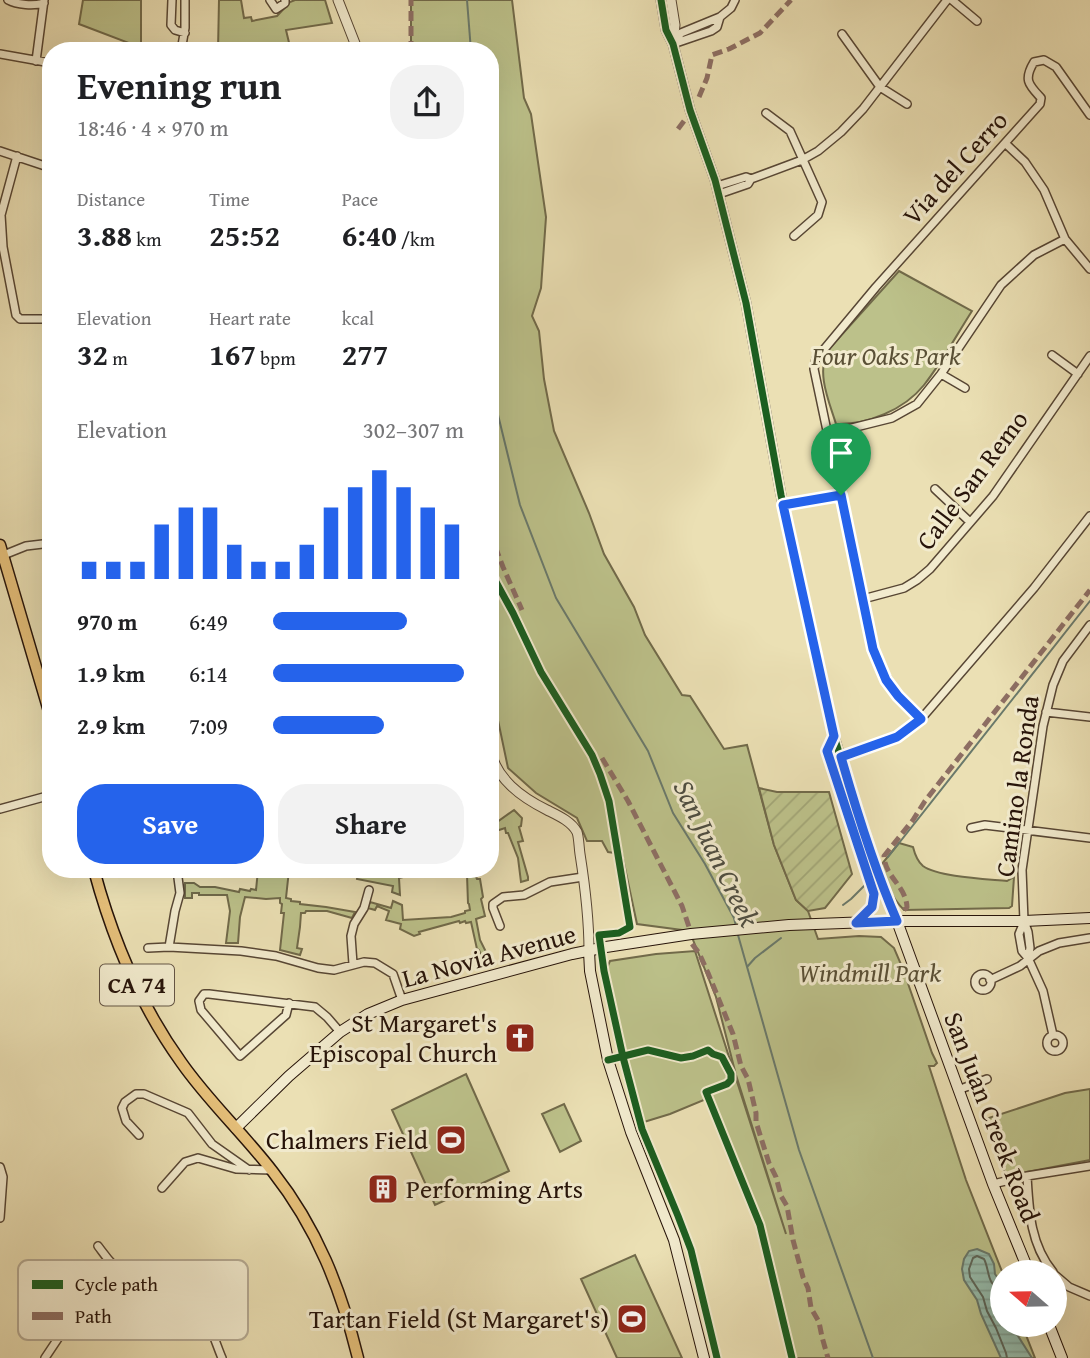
<!DOCTYPE html>
<html lang="en">
<head>
<meta charset="utf-8">
<style>
	:root { --surface:#fff; --page:#f2f2f2; --text:#202124; --muted:#757577; --accent:#2563eb }
	body { margin:0; font-family:"Gentium Book Plus",serif; background:var(--page); color:var(--text); height:100vh; display:flex; flex-direction:column; font-size:26px; white-space:nowrap }
	* { box-sizing:border-box; margin:0 }
	p { font-size:23px; color:var(--muted) }
	.icon { flex:none; width:38px; height:38px; fill:none; stroke:currentColor; stroke-width:2; stroke-linecap:round; stroke-linejoin:round }
	.map { position:relative; flex:1; overflow:hidden }
	.details { position:absolute; left:42px; top:42px; width:457px; height:836px; display:flex; flex-direction:column; background:var(--surface); border-radius:28px; box-shadow:0 7px 28px #0002 }
	.details>* { flex:none }
	.needle { width:46px; rotate:290deg }
	.buttons { position:absolute; left:990px; top:1260px; display:grid; gap:14px }
	.buttons a { display:grid; place-items:center; width:77px; height:77px; border-radius:50%; background:var(--surface); box-shadow:0 7px 28px #0002; font-size:35px }
	.pin { position:absolute; display:grid; place-items:center; width:60px; height:60px; color:#fff; margin:-72px -30px; border-radius:50% 50% 50% 0; rotate:-45deg; box-shadow:0 0 7px #0007 }
	.pin .icon { rotate:45deg }
	.round { display:grid; place-items:center; flex:none; width:74px; height:74px; border-radius:28px; background:var(--page) }
	.summary { display:flex; align-items:center; justify-content:space-between; height:119px; padding:0 35px }
	h1 { font-size:38px; font-weight:600; line-height:52px }
	.stats { display:grid; grid-template-columns:repeat(3,1fr); gap:10px; height:119px; padding:7px 35px }
	.stats div { display:grid; align-content:center }
	.stats b { font-size:30px; font-weight:600 }
	.stats small { font-size:19px; font-weight:400 }
	.stats p { font-size:19px }
	.chart { height:196px; padding:14px 35px }
	.chart p { display:flex; justify-content:space-between }
	.chart svg { width:100%; height:126px; margin-top:7px; stroke:var(--accent); stroke-width:6 }
	.button { display:flex; gap:14px; margin-top:auto; padding:14px 35px }
	.button a { flex:1; height:80px; border-radius:28px; background:var(--accent); color:#fff; font-size:28px; font-weight:600; line-height:80px; text-align:center }
	.button a+a { background:var(--page); color:var(--text) }
	ul { padding:0 35px; list-style:none; font-size:23px }
	li { display:grid; grid-template-columns:112px 84px 1fr; align-items:center; height:52px }
	li i { height:18px; border-radius:9px; background:var(--accent) }
	.map>svg:first-child { display:block }
</style>
</head>
<body>
<div class="map">
<svg width="1090" height="1358" viewBox="0 0 1090 1358">
	<defs>
		<pattern id="garden-furrows" width="10" height="10" patternUnits="userSpaceOnUse" patternTransform="scale(1.75)"><rect width="10" height="10" fill="#bcc18a"/><path d="M-1 1l2-2M0 10L10 0M9 11l2-2" fill="none" stroke="#a1a576"/></pattern>
		<pattern id="water-rules" width="6" height="5" patternUnits="userSpaceOnUse" patternTransform="scale(1.75)"><rect width="6" height="5" fill="#98bdac"/><path d="M0 2.5h6" fill="none" stroke="#83a293"/></pattern>
	</defs>
	<rect width="100%" height="100%" fill="#ebe0b4"/>
	<filter id="stains"><feTurbulence type="fractalNoise" baseFrequency=".00286" numOctaves="4"/><feColorMatrix values="0 0 0 0 .2 0 0 0 0 .09 0 0 0 0 .02 0 0 0 .5 -.17"/></filter>
	<radialGradient id="worn" r=".72"><stop offset=".6" stop-color="#630" stop-opacity="0"/><stop offset="1" stop-color="#630" stop-opacity=".3"/></radialGradient>
	<!-- green -->
	<path fill="#bcc18a" stroke="#716a4a" stroke-width="2" d="M83 0H141V51H126L129 43 79 24Z
		M219 0H241L244 18 251 17 252 21 277 16 290 2 295 0H325L332 23 286 30 291 51H218Z
		M411 0H512L524 98 531 114 546 217 541 288 532 316 539 331 544 379 554 431 589 513 604 554 634 607 645 635 682 695 690 696 724 749 747 745 774 845 796 900 808 911 818 939 859 936 881 937 894 948 903 969 932 1053 937 1063 934 1066H929L966 1180 1003 1274V1325H1022L1035 1358H790L751 1202 706 1099 670 1114 644 1122H640L634 1112 624 1076 605 985 606 970 610 961 656 954 695 951 786 1234 736 1075 716 997 691 935 682 930 637 924 622 854 608 852 602 841H587L577 818 536 793 508 768 490 682V51H411Z
		M899 271 972 311C956 336 942 362 924 385 904 410 867 425 836 424 829 401 816 373 828 350Z
		M514 810 522 818 521 826 519 827 523 841 518 842 528 877V880L521 882 518 858 508 833H506L505 828 490 833V823L492 824 495 821 497 822Z
		M899 843 913 847C915 855 917 861 923 866 938 877 987 879 1007 881L1014 877 1012 906 1009 908 904 910C891 897 886 883 881 865Z
		M258 870H289L286 898 291 899V901L300 902V904L326 907 355 912 352 918 327 911H306L305 913H301L300 927 297 948 302 949 300 955 280 950 284 913H281L282 904 280 903V898L266 899 245 897 240 917 238 943H226L230 911 227 895H199V893H192V898H185V883H194L200 887H215L239 892 240 889 250 891 251 889 256 890Z
		M358 870H473L477 879H480L483 897 481 899 485 916 476 919 480 940 487 954H489L491 964 485 965 479 950 477 949 471 922 466 923 465 921 460 923 459 921 419 932 420 934 414 936 400 929 401 924 386 920 389 911 377 906 375 910 368 908 370 902 391 908 393 901 402 905 403 920 451 917 465 913V911L470 910 469 904 468 903 467 875 447 872 426 875 416 874 399 878 400 895 392 892 393 886 357 879Z
		M466 1074 509 1171 435 1205 392 1110Z
		M1090 1089V1160L1006 1176 986 1119 1065 1093Z
		M564 1104 581 1141 560 1152 542 1114Z
		M635 1255 682 1358H617L581 1279Z"/>
	<!-- garden -->
	<path fill="url(#garden-furrows)" stroke="#716a4a" stroke-width="2" d="M759 788 777 792H829L852 874 825 908 808 911 796 900 774 845Z"/>
	<!-- water -->
	<path fill="url(#water-rules)" stroke="#6a796b" stroke-width="2" d="M977 1249 989 1254 994 1264 995 1274 1002 1284 1003 1325H1011L1032 1358H1001L981 1314 977 1300 964 1280 962 1269 964 1259 969 1251Z"/>
	<g fill="none" stroke-linecap="round" stroke-linejoin="round">
		<!-- shore -->
		<path stroke="#5f685a" stroke-width="2" d="M1003 1289C986 1287 990 1270 984 1259L977 1256 973 1258 969 1269 970 1277 983 1297 987 1311 996 1328 1006 1353 1007 1358"/>
		<!-- stream -->
		<path stroke="#6a796b" stroke-width="2" d="M467 0 471 51
			M490 382 520 505 556 598 648 751 673 813 705 864 734 918 736 926
			M888 857 1090 601
			M843 905 851 899 867 883
			M738 935 799 1150 873 1358
			M747 967 755 958 781 938"/>
		<!-- minor casing -->
		<g stroke="#574634" stroke-width="10">
			<path id="minor" d="M8 0C17 5 34 6 44 3
				M172 0 171 25 175 30 185 33
				M270 0 276 9 285 3V0
				M952 0 977 21
				M842 34 880 87 907 104
				M673 44 681 33 720 17 731 8 735 0
				M673 44 711 31 717 27 720 17
				M181 51 185 28V0
				M0 54 51 63
				M36 61 44 0
				M766 113 790 131 822 202 818 215 794 236
				M1006 144 1025 162 1044 190 1065 239 1090 269
				M0 151 51 168
				M17 156 1 215 3 247 16 315 20 319H51
				M717 186 746 177 751 179 802 160 818 151 841 132 863 109 947 0
				M719 194 748 184 751 179
				M1052 355 1078 374
				M941 374 965 388
				M828 434 892 418 917 404 941 374 1001 285 1034 255 1065 239
				M935 489 970 522
				M783 505 841 495
				M1 556 26 546 51 543
				M863 599 904 588 917 580 930 569 993 496 1090 356
				M1046 712 1090 717
				M921 719C895 696 887 681 873 649L814 369 816 359 876 287 1040 104 1041 98C1029 85 1023 80 1034 62L1044 60 1056 67 1090 115
				M841 757C869 747 899 740 921 719L1034 588 1090 516
				M0 809 51 795
				M971 828 985 825 1090 838
				M1024 922 1019 934 1022 951 1028 958 1043 991 1053 1035
				M500 926 493 908V904L503 897 524 895 550 882 583 877
				M169 947 175 911 180 893 177 870
				M148 948 169 947 241 951 276 956 318 968 334 970 364 962 375 963 393 974 402 1000
				M1028 958 1030 948 1028 932 1024 921 1022 870 1043 726 1053 685 1063 661 1090 625
				M353 964 351 936 354 924 364 908 369 890
				M975 982a8 8 0 1 1 16 0a8 8 0 1 1-16 0Z
				M990 980 1020 966 1039 951 1059 943 1090 938
				M289 1003 286 1015 240 1056 201 1010 199 1001 204 994H209L315 1007 327 1017 340 1032
				M1047 1043a8 8 0 1 1 16 0a8 8 0 1 1-16 0Z
				M958 1090 987 1079
				M139 1135 126 1121 122 1108 125 1102 136 1094H144L188 1113 212 1144 249 1170
				M0 1167 3 1177 0 1218
				M1027 1176C1029 1210 1030 1244 1053 1272
				M993 1184 1027 1176 1090 1166
				M162 1188 185 1162 198 1158 236 1169 272 1170
				M98 1246C105 1255 113 1268 124 1273 149 1287 182 1289 201 1313 211 1325 216 1344 222 1358
				M1055 1275 1069 1287 1090 1296
				M194 1305 212 1287
				M45 1358 65 1328"/>
		</g>
		<!-- tertiary casing -->
		<g stroke="#574634" stroke-width="11">
			<path id="tertiary" d="M338 0 358 51
				M661 0 666 30 673 44 690 110 715 180 746 303 781 495 834 736 862 829 882 886 897 921
				M671 0 675 25 673 42
				M490 749C496 779 521 797 547 810 557 815 571 821 577 832 579 838 579 848 580 854 585 886 589 919 589 951"/>
		</g>
		<!-- secondary casing -->
		<g stroke="#261309" stroke-width="12">
			<path id="secondary" d="M834 736 827 750 874 894 872 907 856 923
				M897 921 993 1184 1029 1272
				M589 951 590 971 608 1060 631 1132 674 1240 704 1358
				M236 1128 289 1076 340 1032 368 1014 402 1000 572 954 606 947 691 934 789 925 897 921H1024L1090 918
				M1049 1325 1062 1358"/>
		</g>
		<!-- primary casing -->
		<g stroke="#261309" stroke-width="13">
			<path id="primary" d="M0 545 51 718
				M94 870C112 937 140 1005 181 1062 208 1101 244 1134 273 1172 317 1228 341 1289 358 1358"/>
		</g>
		<!-- minor -->
		<use href="#minor" stroke="#f2ebce" stroke-width="7"/>
		<!-- tertiary -->
		<use href="#tertiary" stroke="#f2ebce" stroke-width="9"/>
		<!-- secondary -->
		<use href="#secondary" stroke="#f2ebce" stroke-width="10"/>
		<!-- primary -->
		<use href="#primary" stroke="#e6c07a" stroke-width="10"/>
		<!-- quiet -->
		<path stroke="#8d6e63" stroke-width="5" stroke-dasharray="10 5" stroke-linecap="butt" d="M411 51V0
			M699 97 707 78 712 55 729 49 760 33 791 0
			M678 129 684 121
			M490 533 503 567 522 610
			M602 758 628 801 682 906 690 930
			M904 910 907 907C906 886 885 877 884 856L913 820 925 801 1090 590
			M692 944 699 953 708 973 733 1034 741 1066 748 1079 756 1113V1122L769 1163 776 1177 781 1196 787 1206 793 1240 803 1277 808 1288 811 1308 819 1322 822 1337 828 1358"/>
		<!-- cycleway casing -->
		<g stroke="#f2ebce" stroke-width="11">
			<path id="cycleway" d="M661 0 666 30 673 44 690 110 715 180 746 303 781 495 834 736 862 829 882 886 897 921
				M490 571 513 613 541 672 592 755 600 774 609 801 630 927 619 933 599 935 604 971 623 1057 642 1129 678 1216 691 1250 717 1358
				M608 1060 648 1050 681 1058 693 1056 708 1050 713 1054 722 1057 731 1074V1080L727 1084 706 1092 760 1225 792 1358"/>
		</g>
		<!-- cycleway -->
		<use href="#cycleway" stroke="#1b5e20" stroke-width="7"/>
	</g>
	<g fill="none" stroke-linecap="round" stroke-linejoin="round">
		<!-- route casing -->
		<g stroke="#fff" stroke-width="14">
			<path id="route" d="M841 495 873 649 886 680 898 696 921 719 897 737 841 757C857 813 874 868 897 921L856 923 872 907 874 894 827 751 834 736 783 505Z"/>
		</g>
		<!-- route -->
		<use href="#route" stroke="#2563eb" stroke-width="9"/>
	</g>
	<!-- icons -->
	<defs>
		<g id="church-square" transform="scale(1.575)"><rect x="-9" y="-9" width="18" height="18" rx="4" fill="#8f2418" stroke="#f2ebce"/><path d="M-1.2-6h2.4v3.5h3.3v2.4h-3.3V6h-2.4V-.1h-3.3v-2.4h3.3Z" fill="#fff"/></g>
		<g id="stadium-square" transform="scale(1.575)"><rect x="-9" y="-9" width="18" height="18" rx="4" fill="#8f2418" stroke="#f2ebce"/><path d="M0-5a6.5 5 0 1 0 0 10a6.5 5 0 1 0 0-10ZM-3.5-1.8h7v3.6h-7Z" fill="#fff"/></g>
		<g id="building-square" transform="scale(1.575)"><rect x="-9" y="-9" width="18" height="18" rx="4" fill="#8f2418" stroke="#f2ebce"/><path d="M-4-6H4V6H1V3H-1V6H-4ZM-2.5-4.3h1.7v1.8h-1.7ZM.8-4.3h1.7v1.8H.8ZM-2.5-1h1.7V.8h-1.7ZM.8-1h1.7V.8H.8Z" fill="#fff"/></g>
	</defs>
	<g fill-rule="evenodd">
		<use href="#church-square" x="520" y="1038"/>
		<use href="#stadium-square" x="451" y="1140"/>
		<use href="#building-square" x="383" y="1189"/>
		<use href="#stadium-square" x="632" y="1319"/>
	</g>
	<g text-anchor="middle" stroke-width="6" stroke-linejoin="round" paint-order="stroke">
		<!-- shield labels -->
		<rect fill="#f2ebce" stroke="#635444" stroke-width="2" x="100" y="964.5" width="74" height="41" rx="5"/>
		<g font-size="24" font-weight="bold" fill="#261309">
			<text x="137" y="993">CA 74</text>
		</g>
		<!-- street labels -->
		<g font-size="26" fill="#261309" stroke="#f2ebce">
			<text transform="translate(955 168) rotate(-48)" y="9">Via del Cerro</text>
			<text transform="translate(972 480) rotate(-53)" y="9">Calle San Remo</text>
			<text transform="translate(1017 786) rotate(-82)" y="9">Camino la Ronda</text>
			<text transform="translate(489 956) rotate(-15)" y="9">La Novia Avenue</text>
			<text transform="translate(992 1117) rotate(69)" y="9">San Juan Creek Road</text>
		</g>
		<!-- park labels -->
		<g font-size="26" font-style="italic" fill="#5a5036" stroke="#f2ebce">
			<text x="886" y="365">Four Oaks Park</text>
			<text x="870" y="982">Windmill Park</text>
		</g>
		<!-- poi labels -->
		<g font-size="26" fill="#261309" stroke="#f2ebce" text-anchor="end">
			<text x="497" y="1032">St Margaret's<tspan x="497" dy="30">Episcopal Church</tspan></text>
			<text x="428" y="1149">Chalmers Field</text>
			<text x="406" y="1198" text-anchor="start">Performing Arts</text>
			<text x="609" y="1328">Tartan Field (St Margaret's)</text>
		</g>
		<!-- water labels -->
		<g font-size="28" font-style="italic" fill="#4e4e42" stroke="#f2ebce">
			<text transform="translate(717 853) rotate(64)" y="10">San Juan Creek</text>
		</g>
	</g>
	<!-- legend -->
	<rect x="18" y="1260" width="230" height="80" rx="10" fill="#f2ebce" stroke="#b5aa93" stroke-width="2"/>
	<rect x="32" y="1280" width="31" height="9" fill="#1b5e20"/>
	<rect x="32" y="1312" width="31" height="8" fill="#8d6e63"/>
	<g font-size="19" fill="#261309">
		<text x="75" y="1291">Cycle path</text>
		<text x="75" y="1323">Path</text>
	</g>
	<rect width="100%" height="100%" filter="url(#stains)"/>
	<rect width="100%" height="100%" fill="url(#worn)"/>
</svg>
<div class="buttons">
<a><svg class="needle" viewBox="-14 -14 28 28"><path d="M0-13l5 13h-10z" fill="#e53935"/><path d="M0 13l5-13h-10z" fill="#757577"/></svg></a>
</div>
<div class="pin" style="left:841px;top:495px;background:#1e9e55"><svg class="icon" aria-label="arrive" viewBox="0 0 24 24"><path d="M6 21V4h12l-3 4 3 4H6"/></svg></div>
<section class="details">
<div class="summary"><div><h1>Evening run</h1><p>18:46 · 4 × 970 m</p></div><a class="round"><svg class="icon" aria-label="share" viewBox="0 0 24 24"><path d="M12 15V3M7 8l5-5 5 5M5 13v7h14v-7"/></svg></a></div>
<div class="stats">
<div><p>Distance</p><b>3.88<small> km</small></b></div>
<div><p>Time</p><b>25:52</b></div>
<div><p>Pace</p><b>6:40<small> /km</small></b></div>
</div>
<div class="stats">
<div><p>Elevation</p><b>32<small> m</small></b></div>
<div><p>Heart rate</p><b>167<small> bpm</small></b></div>
<div><p>kcal</p><b>277</b></div>
</div>
<div class="chart"><p><span>Elevation</span>302–307 m</p>
<svg viewBox="0 0 160 44" preserveAspectRatio="none"><path d="M5 44V38M15 44V38M25 44V38M35 44V25M45 44V19M55 44V19M65 44V32M75 44V38M85 44V38M95 44V32M105 44V19M115 44V12M125 44V6M135 44V12M145 44V19M155 44V25"/></svg>
</div>
<ul>
<li><b>970 m</b>6:49<i style="width:70%"></i></li>
<li><b>1.9 km</b>6:14<i style="width:100%"></i></li>
<li><b>2.9 km</b>7:09<i style="width:58%"></i></li>
</ul>
<div class="button"><a>Save</a><a>Share</a></div>
</section>
</div>
</body>
</html>
